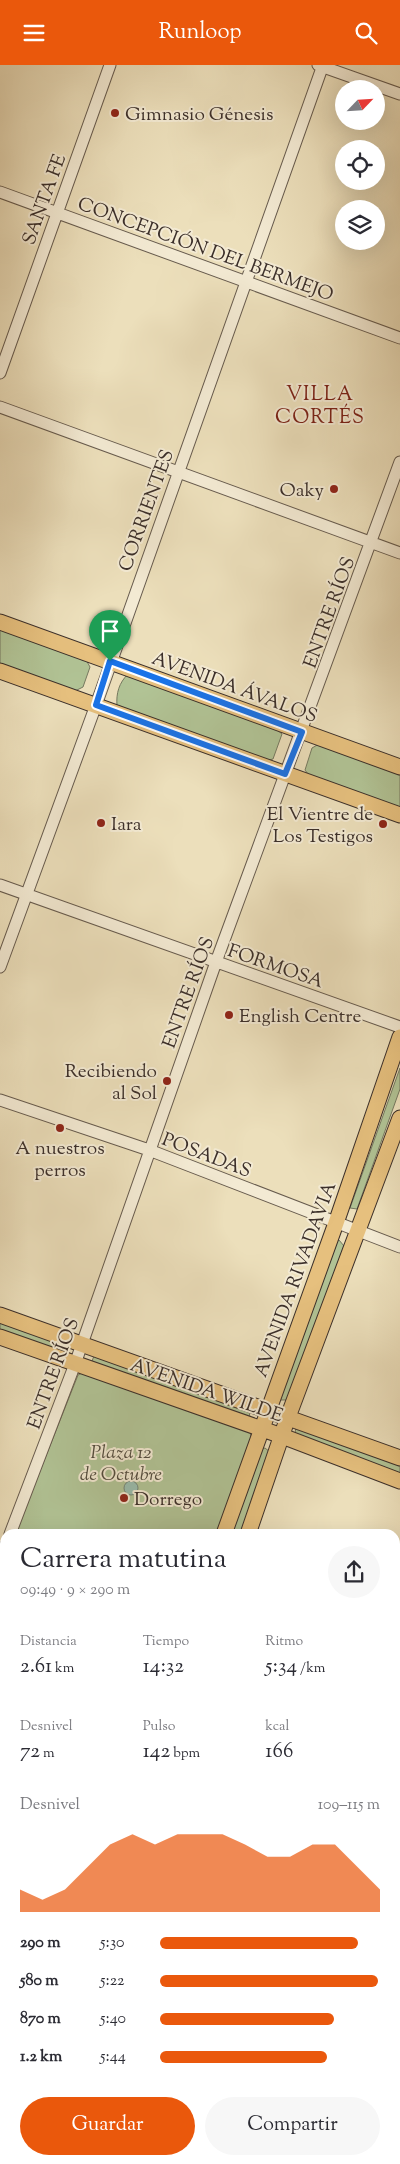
<!DOCTYPE html>
<html lang="es">
<head>
<meta charset="utf-8">
<style>
	:root { --surface:#fff; --page:#f7f7f7; --text:#2b2b33; --muted:#7c7c81; --accent:#ea580c }
	body { margin:0; font-family:"Sorts Mill Goudy",serif; background:var(--page); color:var(--text); height:100vh; display:flex; flex-direction:column; font-size:19px; white-space:nowrap }
	* { box-sizing:border-box; margin:0 }
	p { font-size:16px; color:var(--muted) }
	.icon { flex:none; width:28px; height:28px; fill:none; stroke:currentColor; stroke-width:2; stroke-linecap:round; stroke-linejoin:round }
	.map { position:relative; flex:1; overflow:hidden }
	.side { position:absolute; left:0px; top:1464px; width:400px; height:636px; display:flex; flex-direction:column; background:var(--surface); border-radius:15px 15px 0 0; box-shadow:0 5px 20px #0002 }
	.side>* { flex:none }
	.needle { width:32px; rotate:65deg }
	.buttons { position:absolute; left:335px; top:15px; display:grid; gap:10px }
	.buttons a { display:grid; place-items:center; width:50px; height:50px; border-radius:50%; background:var(--surface); box-shadow:0 5px 20px #0002; font-size:25px }
	.pin { position:absolute; display:grid; place-items:center; width:42px; height:42px; color:#fff; margin:-51px -21px; border-radius:50% 50% 50% 0; rotate:-45deg; box-shadow:0 0 5px #0007 }
	.pin .icon { rotate:45deg }
	.round { display:grid; place-items:center; flex:none; width:52px; height:52px; border-radius:26px; background:var(--page) }
	.overview { display:flex; align-items:center; justify-content:space-between; height:85px; padding:0 20px }
	h1 { font-size:28px; font-weight:600; line-height:38px }
	.figures { display:grid; grid-template-columns:repeat(3,1fr); gap:8px; height:85px; padding:5px 20px }
	.figures div { display:grid; align-content:center }
	.figures b { font-size:21px; font-weight:600 }
	.figures small { font-size:14px; font-weight:400 }
	.figures p { font-size:14px }
	.chart { height:140px; padding:10px 20px }
	.chart p { display:flex; justify-content:space-between }
	.chart svg { width:100%; height:90px; margin-top:5px; fill:var(--accent); opacity:.7 }
	.cta { display:flex; gap:10px; margin-top:auto; padding:10px 20px }
	.cta a { flex:1; height:58px; border-radius:30px; background:var(--accent); color:#fff; font-size:20px; font-weight:600; line-height:58px; text-align:center }
	.cta a+a { background:var(--page); color:var(--text) }
	ul { padding:0 20px; list-style:none; font-size:16px }
	li { display:grid; grid-template-columns:80px 60px 1fr; align-items:center; height:38px }
	li i { height:12px; border-radius:6px; background:var(--accent) }
	header { display:flex; justify-content:space-between; align-items:center; height:65px; padding:0 20px; background:var(--accent); color:#fff; font-size:22px; font-weight:600 }
	.map>svg:first-child { display:block }
</style>
</head>
<body>
<header><svg class="icon" aria-label="menu" viewBox="0 0 24 24"><path d="M4 6h16M4 12h16M4 18h16"/></svg>Runloop<svg class="icon" aria-label="search" viewBox="0 0 24 24"><circle cx="10" cy="10" r="6"/><path d="M15 15l6 6"/></svg></header>
<div class="map">
<svg width="400" height="2099" viewBox="0 0 400 2099">
	<rect width="100%" height="100%" fill="#ecdfbb"/>
	<filter id="stains"><feTurbulence type="fractalNoise" baseFrequency=".004" numOctaves="4"/><feColorMatrix values="0 0 0 0 .2 0 0 0 0 .09 0 0 0 0 .02 0 0 0 .5 -.17"/></filter>
	<radialGradient id="worn" r=".72"><stop offset=".6" stop-color="#630" stop-opacity="0"/><stop offset="1" stop-color="#630" stop-opacity=".3"/></radialGradient>
	<!-- green -->
	<path fill="#b1c395" stroke="#767960" d="M0 562 85 593 90 602 83 622 75 626 0 600Z
		M128 609 276 664 282 669 273 694 265 696 117 641C116 628 119 618 128 609Z
		M319 679 400 708V744L311 713 305 705 312 683Z
		M400 1003V1024L357 1144 350 1143Z
		M339 1175 344 1181 288 1335H281L279 1331 335 1176Z
		M0 1256 60 1279 58 1284 56 1285 0 1265Z
		M94 1291 249 1346 250 1353 94 1300 92 1296Z
		M84 1307 250 1367 252 1375 219 1469H15L78 1310Z
		M296 1360 400 1398V1408L295 1370Z
		M265 1383 270 1387 240 1469H231L261 1384Z"/>
	<!-- water -->
	<path fill="#99bdae" stroke="#738479" d="M124 1423a7 7 0 1 1 14 0a7 7 0 1 1-14 0Z"/>
	<g fill="none" stroke-linecap="round" stroke-linejoin="round">
		<!-- minor casing -->
		<g stroke="#675b4e" stroke-width="13">
			<path id="minor" d="M318 0 400 29
				M0 127 400 273
				M0 308 110 0
				M0 342 400 488
				M0 820 400 962
				M0 902 96 640 323 0
				M0 1035 149 1085 400 1182
				M10 1469 75 1299 216 897 400 397
				M0 1494 5 1481
				M395 1646 400 1631
				M0 1703 5 1704
				M395 1845 400 1846
				M0 1917 5 1919
				M395 2060 400 2061
				M233 2099 235 2095"/>
		</g>
		<!-- major casing -->
		<g stroke="#3b2f2a" stroke-width="17">
			<path id="major" d="M0 557 400 702
				M0 606 400 750
				M0 1250 400 1393
				M0 1272 282 1371 400 1416
				M224 1469 336 1158 400 972
				M248 1469 288 1352 400 1053
				M0 2083 5 2070
				M19 2099 20 2095"/>
		</g>
		<!-- minor -->
		<use href="#minor" stroke="#f3ead3" stroke-width="11"/>
		<!-- major -->
		<use href="#major" stroke="#e6c07e" stroke-width="15"/>
	</g>
	<g fill="none" stroke-linecap="round" stroke-linejoin="round">
		<!-- route casing -->
		<g stroke="#fff" stroke-width="10">
			<path id="route" d="M110 596 302 667 285 709 96 640Z"/>
		</g>
		<!-- route -->
		<use href="#route" stroke="#1a73e8" stroke-width="6"/>
	</g>
	<!-- markers -->
	<g fill="#8f2418" stroke="#f3ead3" stroke-width="2">
		<circle cx="115" cy="48" r="5"/>
		<circle cx="334" cy="424" r="5"/>
		<circle cx="101" cy="758" r="5"/>
		<circle cx="383" cy="759" r="5"/>
		<circle cx="229" cy="950" r="5"/>
		<circle cx="167" cy="1016" r="5"/>
		<circle cx="60" cy="1063" r="5"/>
		<circle cx="124" cy="1433" r="5"/>
	</g>
	<g text-anchor="middle" stroke-width="4" stroke-linejoin="round" paint-order="stroke">
		<!-- poi labels -->
		<g font-size="19" fill="#3b2f2a" stroke="#f3ead3" text-anchor="start">
			<text x="125" y="55">Gimnasio Génesis</text>
			<text x="324" y="431" text-anchor="end">Oaky</text>
			<text x="373" y="755" text-anchor="end">El Vientre de<tspan x="373" dy="22">Los Testigos</tspan></text>
			<text x="111" y="765">Iara</text>
			<text x="239" y="957">English Centre</text>
			<text x="157" y="1012" text-anchor="end">Recibiendo<tspan x="157" dy="22">al Sol</tspan></text>
			<text x="60" y="1089" text-anchor="middle">A nuestros<tspan x="60" dy="22">perros</tspan></text>
			<text x="134" y="1440">Dorrego</text>
		</g>
		<!-- street labels -->
		<g font-size="19" fill="#3b2f2a" stroke="#f3ead3">
			<text transform="translate(43 134) rotate(-70)" y="7">SANTA FE</text>
			<text transform="translate(206 183) rotate(20)" y="7">CONCEPCIÓN DEL BERMEJO</text>
			<text transform="translate(145 445) rotate(-70)" y="7">CORRIENTES</text>
			<text transform="translate(328 547) rotate(-70)" y="7">ENTRE RÍOS</text>
			<text transform="translate(235 621) rotate(20)" y="7">AVENIDA ÁVALOS</text>
			<text transform="translate(276 900) rotate(19)" y="7">FORMOSA</text>
			<text transform="translate(187 927) rotate(-70)" y="7">ENTRE RÍOS</text>
			<text transform="translate(207 1089) rotate(21)" y="7">POSADAS</text>
			<text transform="translate(294 1214) rotate(-70)" y="7">AVENIDA RIVADAVIA</text>
			<text transform="translate(52 1308) rotate(-70)" y="7">ENTRE RÍOS</text>
			<text transform="translate(207 1324) rotate(19)" y="7">AVENIDA WILDE</text>
		</g>
		<!-- park labels -->
		<g font-size="19" font-style="italic" fill="#534d3f" stroke="#f3ead3">
			<text x="121" y="1393">Plaza 12<tspan x="121" dy="22">de Octubre</tspan></text>
		</g>
		<!-- neighbourhood labels -->
		<g font-size="20" letter-spacing="1" fill="#7a1f14" stroke="#f3ead3">
			<text x="320" y="335">VILLA<tspan x="320" dy="23">CORTÉS</tspan></text>
		</g>
	</g>
	<rect width="100%" height="100%" filter="url(#stains)"/>
	<rect width="100%" height="100%" fill="url(#worn)"/>
</svg>
<div class="buttons">
<a><svg class="needle" viewBox="-14 -14 28 28"><path d="M0-13l5 13h-10z" fill="#e53935"/><path d="M0 13l5-13h-10z" fill="#7c7c81"/></svg></a>
<a><svg class="icon" aria-label="locate" viewBox="0 0 24 24"><circle cx="12" cy="12" r="6"/><path d="M12 2v4M12 18v4M2 12h4M18 12h4"/></svg></a>
<a><svg class="icon" aria-label="layers" viewBox="0 0 24 24"><path d="M12 4l9 5-9 5-9-5zM3 14l9 5 9-5"/></svg></a>
</div>
<div class="pin" style="left:110px;top:596px;background:#1e9e55"><svg class="icon" aria-label="arrive" viewBox="0 0 24 24"><path d="M6 21V4h12l-3 4 3 4H6"/></svg></div>
<section class="side">
<div class="overview"><div><h1>Carrera matutina</h1><p>09:49 · 9 × 290 m</p></div><a class="round"><svg class="icon" aria-label="share" viewBox="0 0 24 24"><path d="M12 15V3M7 8l5-5 5 5M5 13v7h14v-7"/></svg></a></div>
<div class="figures">
<div><p>Distancia</p><b>2.61<small> km</small></b></div>
<div><p>Tiempo</p><b>14:32</b></div>
<div><p>Ritmo</p><b>5:34<small> /km</small></b></div>
</div>
<div class="figures">
<div><p>Desnivel</p><b>72<small> m</small></b></div>
<div><p>Pulso</p><b>142<small> bpm</small></b></div>
<div><p>kcal</p><b>166</b></div>
</div>
<div class="chart"><p><span>Desnivel</span>109–115 m</p>
<svg viewBox="0 0 160 44" preserveAspectRatio="none"><path d="M0 44V33L10 38L20 33L30 22L40 11L50 6L60 11L70 6L80 6L90 6L100 11L110 17L120 17L130 11L140 11L150 22L160 33V44z"/></svg>
</div>
<ul>
<li><b>290 m</b>5:30<i style="width:90%"></i></li>
<li><b>580 m</b>5:22<i style="width:99%"></i></li>
<li><b>870 m</b>5:40<i style="width:79%"></i></li>
<li><b>1.2 km</b>5:44<i style="width:76%"></i></li>
</ul>
<div class="cta"><a>Guardar</a><a>Compartir</a></div>
</section>
</div>
</body>
</html>
